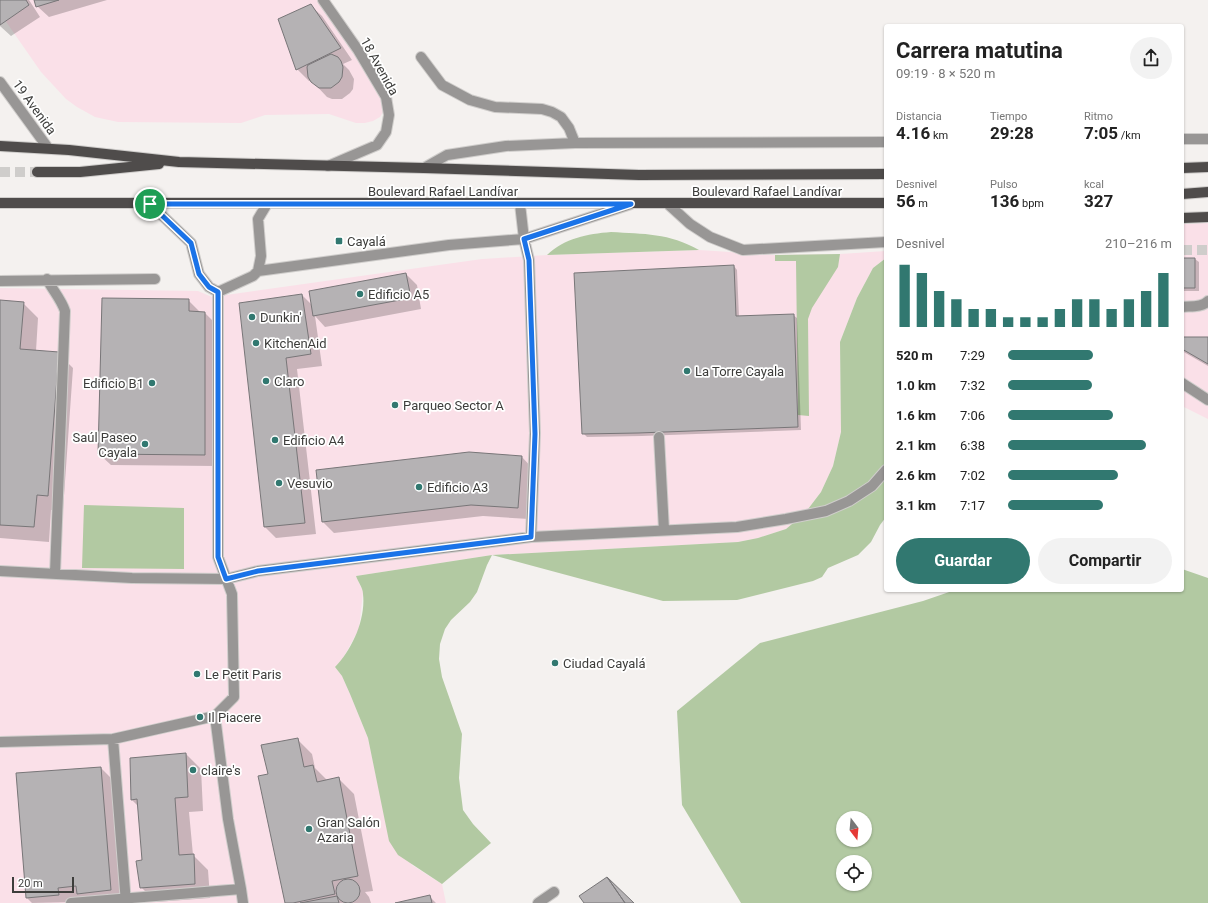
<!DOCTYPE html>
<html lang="es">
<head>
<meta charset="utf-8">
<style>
	:root { --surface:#fff; --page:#f2f2f2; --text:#222; --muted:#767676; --accent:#317870 }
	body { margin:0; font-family:Roboto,sans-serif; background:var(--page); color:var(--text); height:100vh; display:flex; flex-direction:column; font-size:15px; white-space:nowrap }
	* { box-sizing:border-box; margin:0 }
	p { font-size:13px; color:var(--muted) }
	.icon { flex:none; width:22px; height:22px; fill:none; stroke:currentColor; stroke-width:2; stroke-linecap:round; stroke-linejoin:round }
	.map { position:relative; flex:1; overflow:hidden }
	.side { position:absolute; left:884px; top:24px; width:300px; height:568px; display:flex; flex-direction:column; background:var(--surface); border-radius:4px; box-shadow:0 1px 3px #0004 }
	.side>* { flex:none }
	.needle { width:26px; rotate:164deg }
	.buttons { position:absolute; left:836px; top:811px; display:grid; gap:8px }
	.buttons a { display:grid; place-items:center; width:36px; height:36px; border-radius:50%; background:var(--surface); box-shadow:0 1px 3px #0004; font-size:20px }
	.scale { position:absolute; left:12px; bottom:10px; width:62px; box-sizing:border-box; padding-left:4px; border:2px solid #3d3d3b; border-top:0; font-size:11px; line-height:14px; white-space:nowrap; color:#3d3d3b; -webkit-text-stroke:3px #fff; paint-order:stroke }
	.pin { position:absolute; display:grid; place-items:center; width:34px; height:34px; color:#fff; margin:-17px; border:2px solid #fff; border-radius:50%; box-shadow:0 1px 4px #0007 }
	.round { display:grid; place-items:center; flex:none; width:42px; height:42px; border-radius:21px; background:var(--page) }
	.summary { display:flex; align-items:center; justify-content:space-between; height:68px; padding:0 12px }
	h1 { font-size:22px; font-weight:700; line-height:30px }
	.figures { display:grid; grid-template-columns:repeat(3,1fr); gap:6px; height:68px; padding:4px 12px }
	.figures div { display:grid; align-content:center }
	.figures b { font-size:17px; font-weight:700 }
	.figures small { font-size:11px; font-weight:400 }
	.figures p { font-size:11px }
	.chart { height:112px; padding:8px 12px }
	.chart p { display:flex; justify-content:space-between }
	.chart svg { width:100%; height:72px; margin-top:4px; stroke:var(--accent); stroke-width:6 }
	.primary-button { display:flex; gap:8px; margin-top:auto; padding:8px 12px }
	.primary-button a { flex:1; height:46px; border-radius:24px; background:var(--accent); color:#fff; font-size:16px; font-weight:700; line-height:46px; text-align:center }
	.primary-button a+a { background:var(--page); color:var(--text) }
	ul { padding:0 12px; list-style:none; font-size:13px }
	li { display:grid; grid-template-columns:64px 48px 1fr; align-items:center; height:30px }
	li i { height:10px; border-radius:5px; background:var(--accent) }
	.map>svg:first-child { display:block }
</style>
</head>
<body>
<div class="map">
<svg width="1208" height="903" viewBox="0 0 1208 903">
	<rect width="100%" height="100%" fill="#f4f1ef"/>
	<!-- commercial -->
	<path fill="#fae0e8" d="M0 0H325L381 81 385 109 380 117 373 121 365 123H356L329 114 265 115 241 123 118 122 95 117 77 107 66 99 41 72 0 13Z
		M1208 223V419L1182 406V224Z
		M699 250 775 255 840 254 886 251V258L873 268 857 298 840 342 841 432 833 466 821 492 805 513 786 529 758 538 738 542 492 555 356 576 363 592 359 629 342 660 335 667 342 676 350 694 368 738 376 776 412 865 442 884 446 903H0V288L198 291 212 297 482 259 547 255Z"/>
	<!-- green -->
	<path fill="#b2c9a2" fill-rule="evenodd" d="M611 232C644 234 669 233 699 250L547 255C565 238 587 234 611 232Z
		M840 254 838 267 812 308 808 319 809 416 798 415 796 261H775V255Z
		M886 258V517L880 525 871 542 858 555 828 568 822 577 813 581 737 600 663 601 492 555 487 565 477 592 470 602 451 620 445 629 440 644 439 659 442 677 462 734 459 778 463 810 473 824 491 843 442 884 398 855 389 841 368 738 350 694 342 676 335 667C352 650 366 619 363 594 363 588 358 582 356 576L492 555 738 542 758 538 786 529 805 513 821 492 833 466 841 432 840 342 857 298 873 268Z
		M84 505 184 508V569L82 568Z
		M1182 569 1208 578V903H741L682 805 677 711 760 643 923 601 955 590H1182ZM843 818H865V840H843ZM843 862H865V884H843Z"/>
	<!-- shadow -->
	<path fill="#0003" d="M0 0H29L40 17 11 36 0 26Z
		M35 0H107L49 17 37 6Z
		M310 5 322 16 352 60 343 64 349 70 354 79 353 89 350 93 342 99H332L327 97 311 80 309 81 297 69 280 20Z
		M1182 259H1195L1199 262V291H1182Z
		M734 266 737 270 739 317 793 315 797 318 801 430 642 436 587 437 583 433Z
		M406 274 417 285 421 309 325 327 315 316 322 366 297 369 316 534 276 538 265 527 240 304 302 295 312 305Z
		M188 300 200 312 205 313 216 324V466L111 465 99 454Z
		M0 301 23 303 38 318 36 351 58 353 73 368 63 510H51L49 542 0 538Z
		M1182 338H1208V366L1182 351Z
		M522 457 533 469 529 519 483 516 334 533 323 522Z
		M297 739 312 754 315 768 328 781 339 779 354 794 373 891 365 892 369 897 371 903H286L269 775Z
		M186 754 201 769 203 811 189 812 193 855 208 870 210 898 156 902 141 887 143 861 139 807 132 800 131 759Z
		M101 768 112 779 122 901 32 903 27 898Z
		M429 896 436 903H399Z"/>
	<!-- building -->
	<path fill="#b5b2b4" stroke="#787678" d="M0 0H26L29 5 0 25Z
		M34 0H59L36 7Z
		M311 4 341 48 296 70 278 19Z
		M331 54 338 57 341 61 343 67 342 77 339 82 331 88H319L311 82 308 77 307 67 308 65Z
		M1182 258H1195V288H1182Z
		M734 265 736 316 794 314 798 427 638 433 582 434 574 273Z
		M406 273 411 298 313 316 309 291Z
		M302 294 311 354 286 358 305 523 264 527 239 303Z
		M102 298 189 299V311L205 312V455L98 454Z
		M0 300 24 302 20 349 59 352 48 496 37 495 34 527 0 525Z
		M1182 337H1208V364L1182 349Z
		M469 452 522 456 518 508 471 505 322 522 316 470Z
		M298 738 304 767 313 765 317 782 339 777 358 876 332 881 335 894 293 903H285L258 776 268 774 261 745Z
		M186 753 188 797 175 798 179 855 194 854 195 884 140 888 136 861 142 860 137 799 131 800 130 758Z
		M101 767 111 890 77 894 76 886 58 888 59 895 26 898 16 773Z
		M607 877 634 903H625Z
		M607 877 625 903H584L579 896Z
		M336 891a12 12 0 1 1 24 0a12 12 0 1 1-24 0Z
		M430 895 432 903H395Z
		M337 896 339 903H300Z"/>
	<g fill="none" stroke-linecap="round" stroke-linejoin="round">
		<!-- minor-tunnel -->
		<path stroke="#cfcdcb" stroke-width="10" stroke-dasharray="10 5" stroke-linecap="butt" d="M1182 250H1208"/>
		<!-- major-tunnel -->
		<path stroke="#cfcdcb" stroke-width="10" stroke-dasharray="10 5" stroke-linecap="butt" d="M0 172H37"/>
		<!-- minor casing -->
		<g stroke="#cfcdcb" stroke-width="12">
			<path id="minor" d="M323 0 358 50 386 97 389 115 386 132 377 145 328 166
				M421 57 442 85 470 100 495 107 542 109 552 112 561 117 569 128 575 143
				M0 82 48 148
				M1182 139H1208
				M424 168 447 155 506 146 575 143 886 142
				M150 204 191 243 199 274 209 287 218 292
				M520 204 524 239 529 260 535 433 531 537
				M668 204 690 224 710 237 743 250 886 242
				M258 271 261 256 258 219 267 204
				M47 279C53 291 61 299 65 311L55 574
				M0 281 155 279
				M218 292V557L232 594 234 697 215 716 228 819 241 889 243 903
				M218 292 253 276 258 271 449 245 524 239 631 204
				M1182 307C1190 306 1202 308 1208 301
				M1182 383 1208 400
				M659 437 664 530
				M0 571 132 578 226 579 258 571 531 537 737 527 786 519 826 511 849 501 872 486 886 470
				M113 739 126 903
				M0 742 113 739 215 716
				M71 903 241 889
				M538 903 554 892"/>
		</g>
		<!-- major casing -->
		<g stroke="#cfcdcb" stroke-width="12">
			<path id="major" d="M0 146 69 150 179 162 424 168 639 175 886 174
				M1182 168 1208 167
				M37 172H80L159 164
				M1182 194 1208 192
				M0 203H886
				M1182 218 1208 217"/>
		</g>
		<!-- minor -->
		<use href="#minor" stroke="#989695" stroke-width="10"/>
		<!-- major -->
		<use href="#major" stroke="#4f4c4b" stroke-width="10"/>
	</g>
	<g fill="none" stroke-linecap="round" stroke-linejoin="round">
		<!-- route casing -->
		<g stroke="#fff" stroke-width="8">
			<path id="route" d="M150 204H631L524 239 529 260 535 434 531 537 258 571 226 579 218 557V292L209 287 199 274 191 243Z"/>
		</g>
		<!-- route -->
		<use href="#route" stroke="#1a73e8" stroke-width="5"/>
	</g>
	<!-- markers -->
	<g fill="#317870" stroke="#fff" stroke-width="1.5">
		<rect x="335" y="237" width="8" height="8" rx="2"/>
		<circle cx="360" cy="294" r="4"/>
		<circle cx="252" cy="317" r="4"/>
		<circle cx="256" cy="343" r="4"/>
		<circle cx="687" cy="371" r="4"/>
		<circle cx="266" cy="381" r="4"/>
		<circle cx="152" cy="383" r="4"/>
		<circle cx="395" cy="405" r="4"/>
		<circle cx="275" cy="440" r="4"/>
		<circle cx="145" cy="444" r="4"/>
		<circle cx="279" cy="483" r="4"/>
		<circle cx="419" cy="487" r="4"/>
		<circle cx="555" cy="663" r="4"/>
		<circle cx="197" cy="674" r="4"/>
		<circle cx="200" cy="717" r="4"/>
		<circle cx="193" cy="770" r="4"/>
		<circle cx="309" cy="829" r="4"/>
	</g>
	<g text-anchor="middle" stroke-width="3.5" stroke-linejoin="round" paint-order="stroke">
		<!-- street labels -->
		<g font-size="13" fill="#3d3d3b" stroke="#fff">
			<text transform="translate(380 66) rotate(61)" y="5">18 Avenida</text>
			<text transform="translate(35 107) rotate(54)" y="5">19 Avenida</text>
			<text x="443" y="196">Boulevard Rafael Landívar</text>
			<text x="767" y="196">Boulevard Rafael Landívar</text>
		</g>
		<!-- poi labels -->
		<g font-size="13" fill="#3d3d3b" stroke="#fff" text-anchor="start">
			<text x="347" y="246">Cayalá</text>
			<text x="368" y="299">Edificio A5</text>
			<text x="260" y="322">Dunkin'</text>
			<text x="264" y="348">KitchenAid</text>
			<text x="695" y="376">La Torre Cayala</text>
			<text x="274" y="386">Claro</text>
			<text x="144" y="388" text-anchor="end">Edificio B1</text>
			<text x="403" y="410">Parqueo Sector A</text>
			<text x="137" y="442" text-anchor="end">Saúl Paseo<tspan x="137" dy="15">Cayala</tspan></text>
			<text x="283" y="445">Edificio A4</text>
			<text x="287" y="488">Vesuvio</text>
			<text x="427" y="492">Edificio A3</text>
			<text x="563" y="668">Ciudad Cayalá</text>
			<text x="205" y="679">Le Petit Paris</text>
			<text x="208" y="722">Il Piacere</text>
			<text x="201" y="775">claire's</text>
			<text x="317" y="827">Gran Salón<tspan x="317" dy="15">Azaria</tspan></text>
		</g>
	</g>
</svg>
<div class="buttons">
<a><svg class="needle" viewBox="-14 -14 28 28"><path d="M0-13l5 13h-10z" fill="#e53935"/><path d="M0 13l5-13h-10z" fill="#767676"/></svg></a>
<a><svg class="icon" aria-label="locate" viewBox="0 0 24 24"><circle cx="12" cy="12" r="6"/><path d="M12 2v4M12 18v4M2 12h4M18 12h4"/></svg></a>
</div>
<div class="scale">20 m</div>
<div class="pin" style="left:150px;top:204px;background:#1e9e55"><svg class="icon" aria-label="arrive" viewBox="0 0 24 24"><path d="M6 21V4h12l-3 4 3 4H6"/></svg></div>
<section class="side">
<div class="summary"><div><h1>Carrera matutina</h1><p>09:19 · 8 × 520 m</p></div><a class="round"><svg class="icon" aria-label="share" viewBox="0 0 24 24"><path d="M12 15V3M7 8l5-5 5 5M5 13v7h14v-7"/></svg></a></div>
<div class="figures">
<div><p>Distancia</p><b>4.16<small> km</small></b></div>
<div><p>Tiempo</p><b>29:28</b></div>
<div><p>Ritmo</p><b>7:05<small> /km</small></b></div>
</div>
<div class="figures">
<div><p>Desnivel</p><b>56<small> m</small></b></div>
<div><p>Pulso</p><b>136<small> bpm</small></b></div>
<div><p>kcal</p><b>327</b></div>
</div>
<div class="chart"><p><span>Desnivel</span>210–216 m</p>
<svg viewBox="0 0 160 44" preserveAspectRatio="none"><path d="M5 44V6M15 44V11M25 44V22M35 44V27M45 44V33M55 44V33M65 44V38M75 44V38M85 44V38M95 44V33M105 44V27M115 44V27M125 44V33M135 44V27M145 44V22M155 44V11"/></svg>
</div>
<ul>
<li><b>520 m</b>7:29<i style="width:52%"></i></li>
<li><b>1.0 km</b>7:32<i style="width:51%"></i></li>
<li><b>1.6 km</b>7:06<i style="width:64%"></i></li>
<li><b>2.1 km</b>6:38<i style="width:84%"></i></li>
<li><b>2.6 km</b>7:02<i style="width:67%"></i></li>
<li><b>3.1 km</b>7:17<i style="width:58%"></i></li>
</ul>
<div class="primary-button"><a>Guardar</a><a>Compartir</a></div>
</section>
</div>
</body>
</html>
